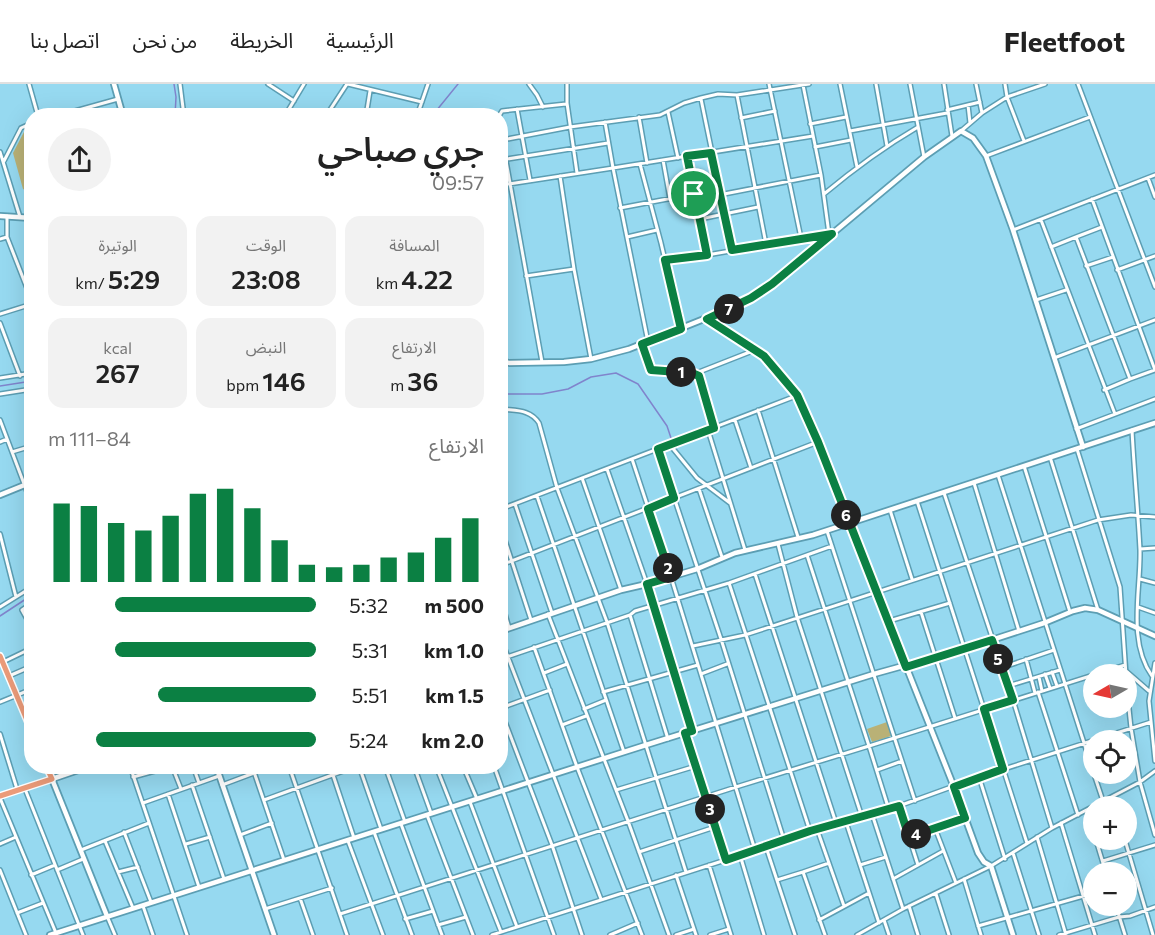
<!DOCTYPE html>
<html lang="ar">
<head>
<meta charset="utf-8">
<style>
	:root { --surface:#fff; --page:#f2f2f2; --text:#222; --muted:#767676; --line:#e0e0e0; --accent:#0b8043 }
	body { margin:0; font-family:Commissioner,"Noto Sans Arabic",sans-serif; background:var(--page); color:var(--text); direction:rtl; height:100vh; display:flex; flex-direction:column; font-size:22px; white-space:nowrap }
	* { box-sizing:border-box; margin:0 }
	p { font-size:20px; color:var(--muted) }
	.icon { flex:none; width:33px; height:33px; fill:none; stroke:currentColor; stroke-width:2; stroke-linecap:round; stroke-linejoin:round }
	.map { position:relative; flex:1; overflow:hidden; direction:ltr }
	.panel { position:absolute; left:24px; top:24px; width:484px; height:666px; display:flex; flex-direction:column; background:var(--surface); border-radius:24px; box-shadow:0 6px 24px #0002; direction:rtl }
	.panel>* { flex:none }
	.needle { width:39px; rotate:261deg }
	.buttons { position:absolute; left:1083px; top:580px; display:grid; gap:12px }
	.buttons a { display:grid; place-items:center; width:54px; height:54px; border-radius:50%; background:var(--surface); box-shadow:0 6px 24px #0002; font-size:30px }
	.pin { position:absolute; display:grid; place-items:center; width:51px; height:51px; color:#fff; margin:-26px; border:3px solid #fff; border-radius:50%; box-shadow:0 2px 6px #0007 }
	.km { position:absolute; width:30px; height:30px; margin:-15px; border-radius:50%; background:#222; color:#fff; font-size:16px; line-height:30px; text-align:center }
	.round { display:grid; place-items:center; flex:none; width:63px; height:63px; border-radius:32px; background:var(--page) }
	.headline { display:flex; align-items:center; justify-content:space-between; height:102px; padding:0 24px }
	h1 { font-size:33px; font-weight:600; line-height:45px }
	.metrics { display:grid; grid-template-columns:repeat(3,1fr); gap:9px; height:102px; padding:6px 24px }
	.metrics div { display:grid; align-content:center; border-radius:15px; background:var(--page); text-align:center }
	.metrics b { font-size:26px; font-weight:600 }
	.metrics small { font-size:16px; font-weight:400 }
	.metrics p { font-size:16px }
	.chart { height:168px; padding:12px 24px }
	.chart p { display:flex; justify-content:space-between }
	.chart svg { width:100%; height:108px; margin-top:6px; stroke:var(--accent); stroke-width:6 }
	ul { padding:0 24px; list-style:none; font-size:20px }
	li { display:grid; grid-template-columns:96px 72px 1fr; align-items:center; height:45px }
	li i { height:15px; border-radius:8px; background:var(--accent) }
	header { display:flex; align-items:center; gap:36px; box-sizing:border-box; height:84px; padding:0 30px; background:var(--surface); border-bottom:2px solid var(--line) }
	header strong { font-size:28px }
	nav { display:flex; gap:33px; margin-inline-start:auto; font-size:21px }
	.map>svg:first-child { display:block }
</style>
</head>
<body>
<header>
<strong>Fleetfoot</strong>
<nav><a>الرئيسية</a><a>الخريطة</a><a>من نحن</a><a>اتصل بنا</a></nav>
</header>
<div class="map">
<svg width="1155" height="851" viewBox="0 0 1155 851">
	<rect width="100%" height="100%" fill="#96d9f0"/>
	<!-- green -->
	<path fill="#b9b176" d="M31 44H32L31 109 23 105 13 69 25 46Z
		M887 638 891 652 872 658 867 645Z"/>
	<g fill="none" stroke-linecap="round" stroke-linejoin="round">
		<!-- stream -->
		<path stroke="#8084cc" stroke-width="1.5" d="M174 0 176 13 175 32
			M432 32 458 0
			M0 302 32 297
			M501 310H542L568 305 591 293 616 289 638 300 667 342 671 354
			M0 532 32 511"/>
		<!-- street casing -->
		<g stroke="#5c9eb3" stroke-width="6">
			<path id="street" d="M29 0 38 32
				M180 0 184 32
				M268 0 294 17
				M348 0 422 18
				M529 0 537 11 543 23
				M567 0V19L577 89
				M769 0 801 154
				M840 0 857 83
				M876 0 887 62
				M910 0 924 73
				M944 0 952 52
				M976 0 982 29
				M1005 0 1007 13 1024 57
				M1078 0 1155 203
				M803 1 821 91 829 150
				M701 15 732 166
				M968 21 970 39
				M517 25 530 96
				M947 26 980 18
				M668 28 678 74
				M286 30 304 0
				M57 32 118 15
				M326 32 347 0
				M366 32 370 7
				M417 32 428 0
				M499 32 502 27 566 20
				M639 33 647 79
				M741 34 775 27
				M605 38 613 84 813 52
				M810 40 846 33
				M850 47 947 29
				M961 47 982 29 1007 13 1045 0
				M501 49 542 278
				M502 56 570 43 660 31 684 19 701 14 718 10 737 11
				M815 63 851 56
				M0 68 20 133
				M687 72 707 171 830 150
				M986 72 1090 33
				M501 76 608 59
				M663 76 670 115
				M4 77 21 44 32 39
				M640 80 661 159 681 244
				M560 92 574 185
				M1148 94 1155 113
				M509 100 613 84 648 258
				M824 110C854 85 884 63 918 43
				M719 111 821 91
				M1092 115 1155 286
				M620 124 694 110
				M7 132V153L32 217
				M700 135 758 123
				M1041 136 1115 330
				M1013 146 1155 91
				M627 153 657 146
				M1076 153 1102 143
				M0 155 7 153
				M766 160 737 11 809 0
				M1051 163 1076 153 1130 295 1104 306
				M665 176 707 171
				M1086 182 1113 173
				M1117 186 1155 172
				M526 192 574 185 591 275
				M1036 216 1066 206
				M0 230 32 220
				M0 239 20 292
				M641 260 651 286 692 289 699 292
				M1054 274 1155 236
				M0 294 32 289
				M1130 295 1155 286
				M0 310 32 305
				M501 325C516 327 530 325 539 339L557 404 607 538 686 788
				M758 326 798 453
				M0 336 32 421
				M735 336 751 384
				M714 344 699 288 755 266
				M1076 345 1155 315
				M708 346 745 466
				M1132 346C1134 386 1138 426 1140 466 1141 506 1127 557 1152 592
				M0 358 7 355
				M670 361 697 394 730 419
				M658 365 721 555 784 756
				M1077 365 1120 503 1126 591
				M12 368 32 362
				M1050 373 1098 526
				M632 375 671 493 755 766
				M1024 382 1070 528
				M607 385 647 500 692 647
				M998 391 1094 690
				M582 394 621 506
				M974 399 1019 547
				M699 405 722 473
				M944 409 1013 616 1052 744
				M537 412 624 668
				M917 417 1027 759
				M515 420 552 529
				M501 425 796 312
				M890 426 912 495
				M501 444 531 536
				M827 447 915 717
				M0 450 16 513
				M778 460 797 533 862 733
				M1140 465 1155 464
				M501 481 818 358
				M755 490 836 739
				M1140 495 1155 499
				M729 499 810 747
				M501 516 509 544
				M32 519 22 526 32 544
				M0 523 32 503
				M1138 523 1155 529
				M921 528 955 634
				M548 530 628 737 669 851
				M630 531 668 655
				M889 537 950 519
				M501 555 601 815
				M693 562 745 551 1098 436 1131 431 1155 433
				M534 563 577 683 642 851
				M501 575 630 531 635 527 729 499 832 462
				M1026 575 1035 609
				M3 578 32 564
				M1155 579 1149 617 1155 677
				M1001 584 1054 566
				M1126 587 1149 607
				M1052 588 1057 602
				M544 589 567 580
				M701 590 727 580
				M1045 590 1050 604
				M9 592 32 582
				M1039 593 1042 607
				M1126 596 1131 644 1140 698 1155 751
				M1008 602 1060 586
				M603 608 698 581
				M1038 608 1078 731
				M0 618 32 605
				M501 624 550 606
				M584 625 606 616
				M501 627 552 761 582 851
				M562 641 586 632
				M685 649 726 776
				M0 650 17 705
				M130 682 187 851
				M172 682 181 705
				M193 682 199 699
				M252 682 284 776
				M289 682 347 851
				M330 682 354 754
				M359 682 381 745
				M385 682 405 738
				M414 682 431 729
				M436 682 501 848
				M463 682 477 715
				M494 682 554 851
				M877 686 902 677
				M1094 690 1103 717
				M133 693 173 682
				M979 693 1005 775
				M192 701 224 795
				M222 701 254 689
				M25 705 83 851
				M616 706 696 682
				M168 710 199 803
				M1112 713 1115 723
				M0 714 56 849
				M264 716 357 682
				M470 718 517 843
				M143 719 219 692
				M899 723 909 753 935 744
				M889 726 869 662 1125 581
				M1087 727 1094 748
				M872 730 903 825
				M427 731 473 851
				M846 738 879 839
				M1061 739 1095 851
				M401 740 442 851
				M817 745 844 822
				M124 748 151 818
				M374 748 412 851
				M240 751 272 739
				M909 753 918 781
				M1037 753 1066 851
				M1096 756 1106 789
				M1125 756 1153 851
				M105 757 133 824
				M348 757 383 851
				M0 760 16 753
				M186 760 210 753
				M766 763 795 851
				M81 766 149 739
				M639 768 715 743
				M1013 769 1039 851
				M740 771 764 851
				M1103 777 1155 761
				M709 781 731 851
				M860 781 886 773
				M0 786 26 851
				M57 786 83 775
				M118 788 138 783
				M803 788 829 779
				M31 791 55 781
				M676 791 696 851
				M893 795 943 767
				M964 795 981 851
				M777 796 803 788 825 851
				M956 799 935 744 965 734
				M936 810 949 851
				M300 814 313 851
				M143 822 153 851
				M909 822 918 851
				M1116 822 1125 851
				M265 825 332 804
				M17 829 43 819
				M340 830 736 703 869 662 807 471
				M107 832 115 851
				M405 835 433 827
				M819 836 869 809
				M884 836 889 851
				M438 841 466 833
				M978 842 1094 809
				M492 851 766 763 810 747 885 727 979 693 1151 638
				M610 851 638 839
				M676 851 694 845
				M710 851 729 845
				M857 851 903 825 991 782 1052 744 1140 698 1155 687
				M1059 851 1119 833 1130 832 1155 823"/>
		</g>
		<!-- secondary casing -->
		<g stroke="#5c9eb3" stroke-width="8">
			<path id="secondary" d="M114 0 123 32
				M0 132 32 134
				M707 235 764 272 791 302 804 325 952 698 978 769 984 778 991 782 1013 851
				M501 279 564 278 591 275 629 265 729 225 772 200 924 73 961 47 973 54 986 72 1013 146 1083 363
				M0 411 32 398
				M501 547 621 506 647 500 697 485 735 469 813 451 1155 339
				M90 682 52 695 107 832
				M216 682 274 851
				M50 851 646 661 874 590 964 565 1044 539 1073 527 1085 524 1098 526 1155 552"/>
		</g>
		<!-- primary casing -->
		<g stroke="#fff" stroke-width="8">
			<path id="primary" d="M0 572 32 648
				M0 712 52 695 46 682"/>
		</g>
		<!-- street -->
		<use href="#street" stroke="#fff" stroke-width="3"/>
		<!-- secondary -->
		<use href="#secondary" stroke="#fff" stroke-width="4.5"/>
		<!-- primary -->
		<use href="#primary" stroke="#eb9b79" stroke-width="5"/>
	</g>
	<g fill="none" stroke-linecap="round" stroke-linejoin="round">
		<!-- route casing -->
		<g stroke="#fff" stroke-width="12">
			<path id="route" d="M711 69 732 166 832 150 772 200 751 214 707 235 764 272 797 311 818 358 906 583 992 556 1013 616 984 625 1003 685 954 703 965 734 909 753 899 722 810 747 726 776 685 649 692 647 647 500 671 493 648 425 674 414 658 365 714 344 699 292 692 289 651 286 642 260 681 245 665 176 707 171 687 72Z"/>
		</g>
		<!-- route -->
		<use href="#route" stroke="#0b8043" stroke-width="8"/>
	</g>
</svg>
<div class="buttons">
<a><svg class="needle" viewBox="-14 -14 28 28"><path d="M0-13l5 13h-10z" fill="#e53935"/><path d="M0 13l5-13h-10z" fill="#767676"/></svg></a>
<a><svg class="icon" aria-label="locate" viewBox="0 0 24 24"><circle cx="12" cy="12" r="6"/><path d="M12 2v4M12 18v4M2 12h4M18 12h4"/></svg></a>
<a>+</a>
<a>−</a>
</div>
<div class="pin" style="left:694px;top:110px;background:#1e9e55"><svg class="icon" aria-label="arrive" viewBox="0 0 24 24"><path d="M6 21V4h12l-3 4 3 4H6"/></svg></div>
<b class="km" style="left:681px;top:288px">1</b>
<b class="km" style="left:668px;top:484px">2</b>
<b class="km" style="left:710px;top:725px">3</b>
<b class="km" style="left:916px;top:750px">4</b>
<b class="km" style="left:998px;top:575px">5</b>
<b class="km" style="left:846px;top:431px">6</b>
<b class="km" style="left:729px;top:225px">7</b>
<section class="panel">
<div class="headline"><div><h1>جري صباحي</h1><p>09:57</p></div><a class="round"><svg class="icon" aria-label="share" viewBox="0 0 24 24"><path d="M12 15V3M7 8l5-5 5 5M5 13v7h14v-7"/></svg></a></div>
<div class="metrics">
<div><p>المسافة</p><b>4.22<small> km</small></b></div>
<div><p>الوقت</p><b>23:08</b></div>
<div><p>الوتيرة</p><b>5:29<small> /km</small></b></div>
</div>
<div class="metrics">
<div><p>الارتفاع</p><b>36<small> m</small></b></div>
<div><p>النبض</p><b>146<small> bpm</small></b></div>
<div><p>kcal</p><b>267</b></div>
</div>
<div class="chart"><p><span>الارتفاع</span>84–111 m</p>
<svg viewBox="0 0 160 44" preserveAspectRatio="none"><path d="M5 44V12M15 44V13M25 44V20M35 44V23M45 44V17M55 44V8M65 44V6M75 44V14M85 44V27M95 44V37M105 44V38M115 44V37M125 44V34M135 44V32M145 44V26M155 44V18"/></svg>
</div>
<ul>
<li><b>500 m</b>5:32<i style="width:75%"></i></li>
<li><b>1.0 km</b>5:31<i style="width:75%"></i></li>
<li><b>1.5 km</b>5:51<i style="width:59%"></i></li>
<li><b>2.0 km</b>5:24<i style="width:82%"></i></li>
</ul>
</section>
</div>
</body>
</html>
